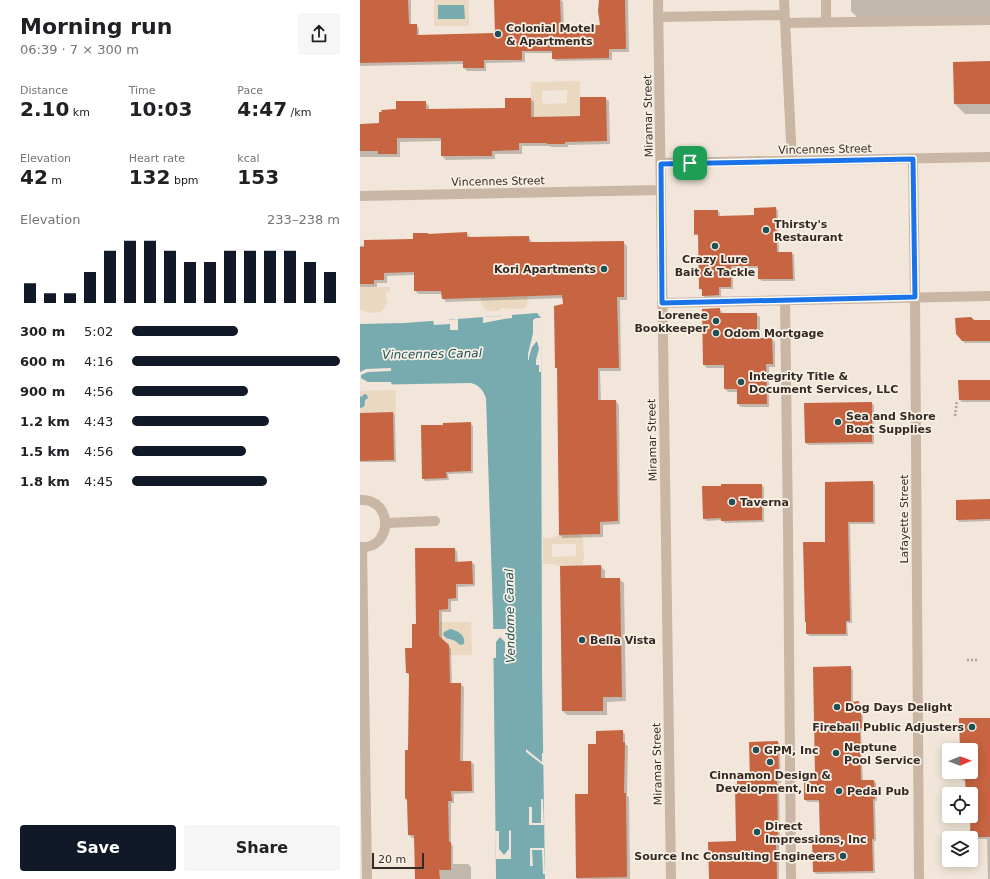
<!DOCTYPE html>
<html lang="en">
<head>
<meta charset="utf-8">
<style>
	:root { --surface:#fff; --page:#f6f6f6; --text:#202124; --muted:#757577; --accent:#111827 }
	body { margin:0; font-family:"DejaVu Sans",sans-serif; background:var(--page); color:var(--text); height:100vh; display:flex; flex-direction:column; font-size:15px; white-space:nowrap }
	* { box-sizing:border-box; margin:0 }
	p { font-size:13px; color:var(--muted) }
	.icon { flex:none; width:22px; height:22px; fill:none; stroke:currentColor; stroke-width:2; stroke-linecap:round; stroke-linejoin:round }
	.map { position:relative; flex:1; overflow:hidden }
	.details { display:flex; flex-direction:column; background:var(--surface); width:360px }
	.details>* { flex:none }
	.needle { width:26px; rotate:89deg }
	.buttons { position:absolute; left:582px; top:743px; display:grid; gap:8px }
	.buttons a { display:grid; place-items:center; width:36px; height:36px; border-radius:4px; background:var(--surface); box-shadow:0 2px 10px #0003; font-size:20px }
	.scale { position:absolute; left:12px; bottom:10px; width:52px; box-sizing:border-box; padding-left:4px; border:2px solid #352b26; border-top:0; font-size:11px; line-height:14px; white-space:nowrap; color:#352b26; -webkit-text-stroke:3px #f9f0e5; paint-order:stroke }
	.pin { position:absolute; display:grid; place-items:center; width:34px; height:34px; color:#fff; margin:-17px; border-radius:8px; box-shadow:0 2px 6px #0006 }
	.round { display:grid; place-items:center; flex:none; width:42px; height:42px; border-radius:4px; background:var(--page) }
	.summary { display:flex; align-items:center; justify-content:space-between; height:68px; padding:0 20px }
	h1 { font-size:22px; font-weight:600; line-height:30px }
	.stats { display:grid; grid-template-columns:repeat(3,1fr); gap:6px; height:68px; padding:4px 20px }
	.stats div { display:grid; align-content:center }
	.stats b { font-size:20px; font-weight:600 }
	.stats small { font-size:11px; font-weight:400 }
	.stats p { font-size:11px }
	.chart { height:112px; padding:8px 20px }
	.chart p { display:flex; justify-content:space-between }
	.chart svg { width:100%; height:72px; margin-top:4px; stroke:var(--accent); stroke-width:6 }
	.primary-button { display:flex; gap:8px; margin-top:auto; padding:8px 20px }
	.primary-button a { flex:1; height:46px; border-radius:4px; background:var(--accent); color:#fff; font-size:16px; font-weight:600; line-height:46px; text-align:center }
	.primary-button a+a { background:var(--page); color:var(--text) }
	ul { padding:0 20px; list-style:none; font-size:13px }
	li { display:grid; grid-template-columns:64px 48px 1fr; align-items:center; height:30px }
	li i { height:10px; border-radius:5px; background:var(--accent) }
	main { display:flex; flex:1; min-height:0 }
	.map>svg:first-child { display:block }
</style>
</head>
<body>
<main>
<section class="details">
<div class="summary"><div><h1>Morning run</h1><p>06:39 · 7 × 300 m</p></div><a class="round"><svg class="icon" aria-label="share" viewBox="0 0 24 24"><path d="M12 15V3M7 8l5-5 5 5M5 13v7h14v-7"/></svg></a></div>
<div class="stats">
<div><p>Distance</p><b>2.10<small> km</small></b></div>
<div><p>Time</p><b>10:03</b></div>
<div><p>Pace</p><b>4:47<small> /km</small></b></div>
</div>
<div class="stats">
<div><p>Elevation</p><b>42<small> m</small></b></div>
<div><p>Heart rate</p><b>132<small> bpm</small></b></div>
<div><p>kcal</p><b>153</b></div>
</div>
<div class="chart"><p><span>Elevation</span>233–238 m</p>
<svg viewBox="0 0 160 44" preserveAspectRatio="none"><path d="M5 44V32M15 44V38M25 44V38M35 44V25M45 44V12M55 44V6M65 44V6M75 44V12M85 44V19M95 44V19M105 44V12M115 44V12M125 44V12M135 44V12M145 44V19M155 44V25"/></svg>
</div>
<ul>
<li><b>300 m</b>5:02<i style="width:51%"></i></li>
<li><b>600 m</b>4:16<i style="width:100%"></i></li>
<li><b>900 m</b>4:56<i style="width:56%"></i></li>
<li><b>1.2 km</b>4:43<i style="width:66%"></i></li>
<li><b>1.5 km</b>4:56<i style="width:55%"></i></li>
<li><b>1.8 km</b>4:45<i style="width:65%"></i></li>
</ul>
<div class="primary-button"><a>Save</a><a>Share</a></div>
</section>
<div class="map">
<svg width="630" height="879" viewBox="0 0 630 879">
	<rect width="100%" height="100%" fill="#f1e6d9"/>
	<!-- plaza -->
	<path fill="#ead8c0" fill-rule="evenodd" d="M74 0H109V26H74Z
		M220 81V116L171 117V82ZM207 90V103L184 104 182 102V91Z
		M0 287H30V292H27L25 295 27 302 26 306 20 312 14 313 7 312 0 309Z
		M168 296 167 305 165 308 161 309 141 308 140 311H127L123 307 121 303V297Z
		M35 390 36 415H33V412L0 413V408H1L6 403 5 400 0 396V391Z
		M199 535H221V538H223L224 559 223 560V566H200L191 564H183V538H191ZM216 544V556L192 557V544Z
		M79 622H111L112 655H89L79 636ZM90 629H94L100 633 105 640 104 644 102 645 94 640H88L84 637 83 635 84 632Z"/>
	<!-- water -->
	<path fill="#78abaf" d="M78 5H104L105 19H78Z
		M177 313 181 318 182 674 185 879H136L133 614 126 398C123 390 119 385 111 383L0 385V324L45 323Z
		M5 394 7 395 8 397 7 399 5 400C5 404 5 408 0 408V396L2 397 3 395Z
		M90 629C98 630 106 636 104 644L101 645C98 644 96 641 93 640 89 639 86 639 83 635L84 632Z"/>
	<!-- pier -->
	<path fill="#f1e6d9" d="M152 313V318L144 319 123 323V317L141 316V314Z
		M89 318V320L98 319V330H90V324L74 325 73 319Z
		M176 318H181V372H179V365H176V360L179 349 177 341 172 347 169 357V360H168V354L173 333V320Z
		M31 368V371L8 372 1 375V378L8 382H31L32 386 0 387V372L6 369Z
		M133 629H147L148 657H145V642L140 637 136 642V658H133V654H131V640H133Z
		M166 749 182 762V753H184L185 765H183L166 752Z
		M181 799H183L184 825H169V807H172V823H181Z
		M151 830V859H136L135 831H139V849L144 855 149 849V831Z
		M170 848H184L185 874H183L182 850H172L173 866H170Z"/>
	<!-- shadow -->
	<path fill="#0003" d="M0 0H51V25H56L59 28V36L136 34 135 0H201L203 2 204 27 241 26 240 0H268L269 52H252V60L196 61 193 58V53H165V62L126 63V71H107L104 68V64L0 66Z
		M491 0H630V19L502 22 491 11Z
		M630 62V114H605L595 104Z
		M245 98 249 101 250 144 208 145V147H191L190 146H162V154H135V159L86 160 82 156V141L40 142V157H0V125H18L37 110 65 102 69 106V110L146 109 171 99 174 102V118L221 117Z
		M416 208 418 211 419 253H432L434 255 435 281H402L399 279V268H373V289H361V297L345 298 343 295V291L340 289V236H338L335 234 357 211 360 213V217L395 216Z
		M107 233 110 237V238L168 237 171 240 172 243 263 242 267 246V300H260L261 371H240L241 401H256L259 405 260 524 243 525V537L203 538 200 535 204 305 203 298 86 302 83 298V294H59L55 291V275L27 276V283H17V287H0V246Z
		M359 309 363 313V314H396L400 317V339H412L415 342V367H409V407H381L378 404V392H368L365 389V368H347L344 365Z
		M614 321H630V343H605L603 341Z
		M630 381V402H602L600 400Z
		M511 403 514 405V444L448 445 446 443Z
		M33 413 35 415 36 462H0V414Z
		M110 423 113 426V473L88 474 89 480 65 481 63 478Z
		M512 482 515 485V524H490L492 623H487L488 636H450L447 634 466 543Z
		M401 485 404 487V522L365 523 362 520 346 521 344 518Z
		M630 500V521L599 522 597 519Z
		M94 549 97 551 98 562H112L115 565V586L98 587V601H91V612H82V640L91 649 92 684H101L104 687 103 762H111L114 764V793L94 794V803H91V844L93 846V864H108L111 867V879H56L55 838H52L49 835 50 676 47 673 46 649H53L57 625Z
		M241 566 245 571V579H259L264 583 266 701 247 702V715H207L203 711Z
		M490 668 493 670V702H499L501 705V714L503 716V730H501L503 781H514L516 783 517 801H515L516 841H514L515 873 456 874 454 872 461 841 460 802H448L445 800V776H456Z
		M630 719V879H628L627 839H614L611 837V794H607L606 781H604L601 779V772H611V750H601Z
		M262 731 265 734V744L268 746 267 796 269 797 270 879H217L216 795H229L237 745Z
		M418 742 420 745 421 783H419L420 843H419V879H350L377 842 391 782Z"/>
	<!-- building -->
	<path fill="#c76441" d="M0 0H48L49 24H57V35L135 33 134 0H200L201 26 240 25 238 11 239 0H265L266 49H249V58L192 59V51H162V60H124V68H103V61L0 63Z
		M630 61V104H594L593 62Z
		M220 97H246L247 141 205 142V144H187V143H159V150L132 151V156H81V138H37V154H18V151H0V124L19 123V112H22L21 110 36 109V101H66V109L145 108V98H171V117L220 116Z
		M416 207 417 252H432L433 279H398V266H371V287H359V295L342 296V289H339L338 234 334 235V210H358V216L394 215V208Z
		M107 232V237L169 236V242H187L264 241V297H257L259 368H238V400H256L258 521 240 522V534L199 535 197 368H195L194 306 203 304 202 295 82 299 81 291H54V272L24 273V280H14V284H0V247H4V240L53 239V233H68V234Z
		M360 308V313H397V338H412L413 364H406L407 404H377V389H364V365H343L342 309Z
		M611 317 614 320H630V341H602L596 334 595 318Z
		M598 380H630V400H599Z
		M512 402V442L445 443 444 403Z
		M33 412 34 460 0 461V413Z
		M111 422V471L86 472 87 478 62 479 61 425H83V423Z
		M513 481V522H488L490 621H486V634H446V622H445L443 542H465V482Z
		M361 484H402V520L361 521V518L343 519 342 486H361Z
		M630 499V519L596 520V500Z
		M55 548H95V562L112 561 113 584H96V598L88 599V609L79 610V636L89 645 90 683H101L100 761H111L112 791H91L92 801H88L89 842H91V870H79L80 879H55L54 835H48L47 800 45 798V750H48L49 673H46L45 648H52V624H56Z
		M241 565V578H260L262 697H243V711H202L200 566Z
		M491 666V702L499 701V713H501L502 728H500L501 780H514L515 799H513L514 839H512L513 871 453 872 452 840H460L459 800H444V775H455L453 667Z
		M599 718H630V837H610L611 794H606L605 779H600V772H611V750H600Z
		M263 730V742H265L264 793H266L267 877 216 878 215 794H228V744H236V731Z
		M418 741 419 781H417L418 841H416L417 879H349L348 842 376 841 375 785 377 784V781H390L389 742Z"/>
	<g fill="none" stroke-linecap="round" stroke-linejoin="round">
		<!-- path -->
		<path stroke="#b5a08f" stroke-width="2.5" stroke-dasharray="2 2" stroke-linecap="butt" d="M595 416 597 400
			M607 660H617
			M588 773 600 772"/>
		<!-- minor -->
		<path stroke="#c9b6a5" stroke-width="10" d="M298 0 311 879
			M424 0 432 161
			M466 0V22
			M298 17 424 15
			M425 23 630 20
			M553 159 555 297 559 879
			M301 163 630 157
			M0 196 301 190
			M425 300 428 527 431 879
			M302 303 630 296
			M0 500C34 498 33 550 0 547
			M26 523 75 521
			M2 547 7 879"/>
	</g>
	<g fill="none" stroke-linecap="round" stroke-linejoin="round">
		<!-- route casing -->
		<g stroke="#fff" stroke-width="8">
			<path id="route" d="M553 159 555 297 302 303 301 164Z"/>
		</g>
		<!-- route -->
		<use href="#route" stroke="#1a73e8" stroke-width="5"/>
	</g>
	<!-- markers -->
	<g fill="#1c5257" stroke="#f9f0e5" stroke-width="1.5">
		<circle cx="138" cy="34" r="4"/>
		<circle cx="406" cy="230" r="4"/>
		<circle cx="355" cy="246" r="4"/>
		<circle cx="244" cy="269" r="4"/>
		<circle cx="356" cy="321" r="4"/>
		<circle cx="356" cy="333" r="4"/>
		<circle cx="381" cy="382" r="4"/>
		<circle cx="478" cy="422" r="4"/>
		<circle cx="372" cy="502" r="4"/>
		<circle cx="222" cy="640" r="4"/>
		<circle cx="477" cy="707" r="4"/>
		<circle cx="612" cy="727" r="4"/>
		<circle cx="396" cy="750" r="4"/>
		<circle cx="476" cy="753" r="4"/>
		<circle cx="410" cy="762" r="4"/>
		<circle cx="479" cy="791" r="4"/>
		<circle cx="397" cy="832" r="4"/>
		<circle cx="483" cy="856" r="4"/>
	</g>
	<g text-anchor="middle" stroke-width="3.5" stroke-linejoin="round" paint-order="stroke">
		<!-- poi labels -->
		<g font-size="11" font-weight="bold" fill="#352b26" stroke="#f9f0e5" text-anchor="start">
			<text x="146" y="32">Colonial Motel<tspan x="146" dy="13">&amp; Apartments</tspan></text>
			<text x="414" y="228">Thirsty's<tspan x="414" dy="13">Restaurant</tspan></text>
			<text x="355" y="263" text-anchor="middle">Crazy Lure<tspan x="355" dy="13">Bait &amp; Tackle</tspan></text>
			<text x="236" y="273" text-anchor="end">Kori Apartments</text>
			<text x="348" y="319" text-anchor="end">Lorenee<tspan x="348" dy="13">Bookkeeper</tspan></text>
			<text x="364" y="337">Odom Mortgage</text>
			<text x="389" y="380">Integrity Title &amp;<tspan x="389" dy="13">Document Services, LLC</tspan></text>
			<text x="486" y="420">Sea and Shore<tspan x="486" dy="13">Boat Supplies</tspan></text>
			<text x="380" y="506">Taverna</text>
			<text x="230" y="644">Bella Vista</text>
			<text x="485" y="711">Dog Days Delight</text>
			<text x="604" y="731" text-anchor="end">Fireball Public Adjusters</text>
			<text x="484" y="751">Neptune<tspan x="484" dy="13">Pool Service</tspan></text>
			<text x="404" y="754">GPM, Inc</text>
			<text x="410" y="779" text-anchor="middle">Cinnamon Design &amp;<tspan x="410" dy="13">Development, Inc</tspan></text>
			<text x="487" y="795">Pedal Pub</text>
			<text x="405" y="830">Direct<tspan x="405" dy="13">Impressions, Inc</tspan></text>
			<text x="475" y="860" text-anchor="end">Source Inc Consulting Engineers</text>
		</g>
		<!-- street labels -->
		<g font-size="11" fill="#352b26" stroke="#f9f0e5">
			<text transform="translate(288 116) rotate(-91)" y="4">Miramar Street</text>
			<text transform="translate(465 149) rotate(-1)" y="4">Vincennes Street</text>
			<text transform="translate(138 181) rotate(-1)" y="4">Vincennes Street</text>
			<text transform="translate(292 440) rotate(-91)" y="4">Miramar Street</text>
			<text transform="translate(544 519) rotate(-90)" y="4">Lafayette Street</text>
			<text transform="translate(297 764) rotate(-91)" y="4">Miramar Street</text>
		</g>
		<!-- water labels -->
		<g font-size="12" font-style="italic" fill="#1c5257" stroke="#f9f0e5">
			<text transform="translate(72 354) rotate(-1)" y="4">Vincennes Canal</text>
			<text transform="translate(150 616) rotate(-91)" y="4">Vendome Canal</text>
		</g>
	</g>
</svg>
<div class="buttons">
<a><svg class="needle" viewBox="-14 -14 28 28"><path d="M0-13l5 13h-10z" fill="#e53935"/><path d="M0 13l5-13h-10z" fill="#757577"/></svg></a>
<a><svg class="icon" aria-label="locate" viewBox="0 0 24 24"><circle cx="12" cy="12" r="6"/><path d="M12 2v4M12 18v4M2 12h4M18 12h4"/></svg></a>
<a><svg class="icon" aria-label="layers" viewBox="0 0 24 24"><path d="M12 4l9 5-9 5-9-5zM3 14l9 5 9-5"/></svg></a>
</div>
<div class="scale">20 m</div>
<div class="pin" style="left:330px;top:163px;background:#1e9e55"><svg class="icon" aria-label="arrive" viewBox="0 0 24 24"><path d="M6 21V4h12l-3 4 3 4H6"/></svg></div>
</div>
</main>
</body>
</html>
